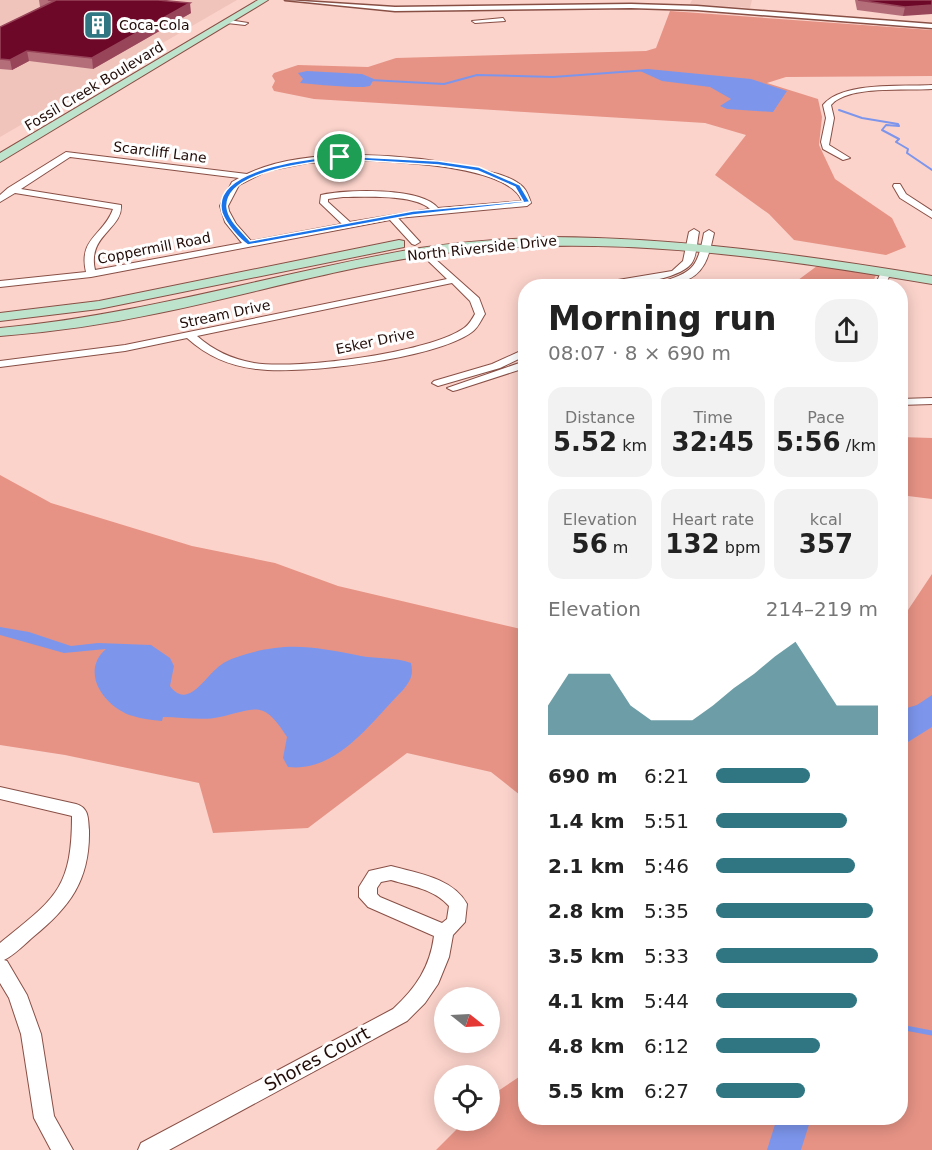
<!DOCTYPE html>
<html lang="en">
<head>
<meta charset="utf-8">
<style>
	:root { --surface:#fff; --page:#f2f2f2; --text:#222; --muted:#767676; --accent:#307682 }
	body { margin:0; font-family:"DejaVu Sans",sans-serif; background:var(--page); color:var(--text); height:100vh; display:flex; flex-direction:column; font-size:22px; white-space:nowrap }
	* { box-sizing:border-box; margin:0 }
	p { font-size:20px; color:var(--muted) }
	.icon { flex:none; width:33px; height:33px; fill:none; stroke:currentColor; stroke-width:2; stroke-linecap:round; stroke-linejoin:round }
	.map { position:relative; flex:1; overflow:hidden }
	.panel { position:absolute; left:518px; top:279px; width:390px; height:846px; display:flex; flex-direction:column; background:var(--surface); border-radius:24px; box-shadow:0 3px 15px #0003 }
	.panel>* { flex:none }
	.needle { width:39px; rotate:108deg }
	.controls { position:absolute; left:434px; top:987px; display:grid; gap:12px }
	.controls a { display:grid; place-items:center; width:66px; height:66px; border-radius:50%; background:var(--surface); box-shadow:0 3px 15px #0003; font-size:30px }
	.pin { position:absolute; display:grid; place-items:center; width:51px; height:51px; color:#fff; margin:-26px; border:3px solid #fff; border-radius:50%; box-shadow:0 2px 6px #0007 }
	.round { display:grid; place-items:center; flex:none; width:63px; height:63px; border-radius:24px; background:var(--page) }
	.summary { display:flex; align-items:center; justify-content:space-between; height:102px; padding:0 30px }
	h1 { font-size:33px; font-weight:600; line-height:45px }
	.metrics { display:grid; grid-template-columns:repeat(3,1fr); gap:9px; height:102px; padding:6px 30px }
	.metrics div { display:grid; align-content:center; border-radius:15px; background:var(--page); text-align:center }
	.metrics b { font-size:26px; font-weight:600 }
	.metrics small { font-size:16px; font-weight:400 }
	.metrics p { font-size:16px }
	.chart { height:168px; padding:12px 30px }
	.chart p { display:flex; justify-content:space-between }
	.chart svg { width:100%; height:108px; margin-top:6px; fill:var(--accent); opacity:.7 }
	ul { padding:0 30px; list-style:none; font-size:20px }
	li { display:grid; grid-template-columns:96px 72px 1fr; align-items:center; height:45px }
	li i { height:15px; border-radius:8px; background:var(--accent) }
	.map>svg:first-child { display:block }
</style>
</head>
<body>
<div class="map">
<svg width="932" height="1150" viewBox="0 0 932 1150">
	<rect width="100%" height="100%" fill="#fbd3cb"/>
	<!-- built -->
	<path fill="#f1c4bb" d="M0 0H237L0 137Z
		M692 0H752L750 8 690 4Z"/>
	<!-- green -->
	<path fill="#e69385" d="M670 11 932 30V76L786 77 767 83 818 99 822 117 819 145 835 179 892 218 906 247 886 255 794 240 769 214 715 175 746 135 705 123 314 99 274 91 272 87 275 81 272 76 274 73 298 65 368 67 396 58 646 51 656 48Z
		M817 266 876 275 871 286H790Z
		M900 437 932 438V499L900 495Z
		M0 475 51 503 192 546 275 563 338 586 525 630V799L491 772 407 753 308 828 213 833 199 783 65 755 0 745Z
		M932 574V1150H436L465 1121 489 1120V1097L525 1073V1118H900V622Z"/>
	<!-- water -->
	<path fill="#7d96ec" d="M648 69 751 79 787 91 773 112 727 109 720 106 731 99 710 87 662 81 640 71Z
		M307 71 362 74 374 79 370 86 364 87C341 87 323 85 300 83L303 79 298 73Z
		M0 627 29 632 71 646 98 643 151 645 170 658 174 666 170 686C187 709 203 680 216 669 223 662 231 659 240 656 287 641 314 647 361 656 379 659 394 657 411 663 414 675 410 681 403 690 372 721 337 773 288 767L283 758 287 737C263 699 256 709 220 717 203 721 181 717 163 717L162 721C152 720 142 719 133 716 105 708 79 672 106 649L64 653 0 635Z
		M932 695V727L900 747V710L917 705Z"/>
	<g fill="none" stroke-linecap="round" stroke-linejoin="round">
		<!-- stream-far1 -->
		<path stroke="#7d96ec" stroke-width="2" d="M370 80 444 84 477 75 553 77 648 70
			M839 110 862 118 898 124 899 126 886 125 882 130 899 139 896 142 908 149 907 153 932 170"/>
		<!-- stream -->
		<path stroke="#7d96ec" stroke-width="5" d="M900 1027 932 1033"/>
		<!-- river -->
		<path fill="#7d96ec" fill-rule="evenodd" d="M777 1118H811L801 1150H767Z"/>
		<!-- minor casing -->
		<g stroke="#884f45" stroke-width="2">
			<path id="minor" d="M503 18 505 21 475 23 472 21Z
				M229 20 248 23 245 25 227 23Z
				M932 85V89C906 91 848 85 831 105L834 118 829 145 850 158 843 160 823 149 821 142 826 118 823 105C843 81 902 87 932 85Z
				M66 152 247 174C306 145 414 154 477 169 491 172 512 176 523 187 527 191 529 197 531 203L527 206 398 218 420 242 415 245 412 244 390 220 91 277 0 287V281L86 272C78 238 104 235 113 209L15 193 0 202V195L8 188ZM70 157 239 178 232 182 220 206 225 222 242 243 95 270C87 235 123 229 121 205L21 189ZM357 160C392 162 508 164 522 201L438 208C422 187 346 189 321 195L320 203 342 224 251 241 236 224 229 211 228 206 239 185 267 171 307 163ZM343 197C364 197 415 194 430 209L350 222 328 202V199Z
				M894 184H900L906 194 932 211V218L900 198 893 186Z
				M694 229 699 232C697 241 697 257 691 264 677 281 616 288 595 286L600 283 672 271 683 261 689 232Z
				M709 230 714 233C709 255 706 274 682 282 676 284 670 286 664 285V281C695 272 698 264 704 233Z
				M424 249 479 298 485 314C481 320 478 328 472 332 436 359 301 375 257 369 229 366 207 356 187 338L125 351 0 367V361L125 345 447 279 421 254 419 252ZM452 283 470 301 475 314C472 319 469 325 464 328 429 353 297 370 254 363 232 359 214 351 197 336Z
				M886 269 891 272 885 286H875L881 272Z
				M525 349V356L500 368 438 386 432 383 434 381 492 364Z
				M525 361V368L457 390 453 391 447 388Z
				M932 398V404L900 405V399Z
				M0 787 76 804C89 808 88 818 89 830 90 880 70 907 33 937 24 945 14 955 4 960L7 961 27 995 41 1034 54 1116 73 1150H51L34 1118 21 1034 9 998 0 983V943C54 899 72 890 72 816L0 799Z
				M391 866C417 873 453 878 467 904L465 922 453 935 449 957 438 984 425 1003 407 1021 169 1150H138L141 1143 393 1009C416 988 430 967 434 936L368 907 359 897V887L369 871ZM391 880C411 886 434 889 449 906L447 919 442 923 380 897 377 894V888L381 882Z"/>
		</g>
		<!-- tertiary casing -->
		<g stroke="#884f45" stroke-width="3">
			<path id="tertiary" d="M285 0 395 7 631 4 697 6 932 24V28L697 10 631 8 395 11Z"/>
		</g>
		<!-- secondary casing -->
		<g stroke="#884f45" stroke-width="2">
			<path id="secondary" d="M258 0H268L0 162V153Z
				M552 237C680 238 805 255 932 276V284C764 256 594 231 423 256 334 269 247 295 159 313 107 324 54 332 0 336V328C143 315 279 272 420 248 464 241 508 239 552 237Z
				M399 240 404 241V247L99 309 0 321V313L99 301Z"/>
		</g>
		<!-- minor -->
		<use href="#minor" fill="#fff" fill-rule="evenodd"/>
		<!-- tertiary -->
		<use href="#tertiary" fill="#fff" fill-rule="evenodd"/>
		<!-- secondary -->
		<use href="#secondary" fill="#bee3cc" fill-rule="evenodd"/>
	</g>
	<!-- wall -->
	<path fill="#b46e7a" d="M39 0H158L191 13 93 69 29 61 12 70 0 69V27L41 7H40Z
		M855 0H932L903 16 857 10Z"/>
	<!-- shaded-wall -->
	<path fill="#98455a" d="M190 3 191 13 93 69 92 58Z
		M932 5V14L903 16 905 7Z
		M27 51 29 61 12 70 10 60Z"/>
	<!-- building -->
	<path fill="#6d0829" stroke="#98455a" stroke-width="1.5" d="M48 0H158L190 3 92 58 27 51 10 60 0 59V27L54 1Z
		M858 0H932V5L905 7Z"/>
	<!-- route -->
	<path fill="#1a73e8" stroke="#fff" stroke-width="1.5" fill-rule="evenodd" d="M340 156 438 161 479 167 520 185 530 202 413 215 248 245C239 239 226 224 222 213 209 168 313 158 340 156ZM340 159 438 165 478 171 515 187 523 201 413 211 250 241C242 231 228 220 227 207 225 170 315 162 340 159Z"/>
	<!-- icons -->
	<defs>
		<g id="building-square" transform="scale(1.5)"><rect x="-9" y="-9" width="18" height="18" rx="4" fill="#307682" stroke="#fefefe"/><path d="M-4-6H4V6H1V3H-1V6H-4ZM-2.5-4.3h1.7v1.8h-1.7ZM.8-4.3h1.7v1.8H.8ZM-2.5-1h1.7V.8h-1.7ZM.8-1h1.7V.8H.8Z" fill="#fff"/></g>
	</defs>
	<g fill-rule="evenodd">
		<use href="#building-square" x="98" y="25"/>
	</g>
	<g text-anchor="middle" stroke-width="6" stroke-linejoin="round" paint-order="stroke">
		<!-- far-poi labels -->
		<g font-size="14" fill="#220c08" stroke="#fefefe" text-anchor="start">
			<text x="119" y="30">Coca-Cola</text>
		</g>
		<!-- far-street labels -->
		<g font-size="14" fill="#220c08" stroke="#fefefe">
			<text transform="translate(94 86) rotate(-31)" y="5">Fossil Creek Boulevard</text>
			<text transform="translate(160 152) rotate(7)" y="5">Scarcliff Lane</text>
			<text transform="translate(154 248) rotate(-11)" y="5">Coppermill Road</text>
			<text transform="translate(482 248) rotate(-6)" y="5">North Riverside Drive</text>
			<text transform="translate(225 314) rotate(-12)" y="5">Stream Drive</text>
			<text transform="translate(375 341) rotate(-12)" y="5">Esker Drive</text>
		</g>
		<!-- near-street labels -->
		<g font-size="18" fill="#220c08" stroke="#fefefe">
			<text transform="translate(317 1059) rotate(-28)" y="6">Shores Court</text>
		</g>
	</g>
</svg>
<div class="controls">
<a><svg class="needle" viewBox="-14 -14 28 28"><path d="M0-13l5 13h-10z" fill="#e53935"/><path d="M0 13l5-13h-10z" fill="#767676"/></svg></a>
<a><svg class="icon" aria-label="locate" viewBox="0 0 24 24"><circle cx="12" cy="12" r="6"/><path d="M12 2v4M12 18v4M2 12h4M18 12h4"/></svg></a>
</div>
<div class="pin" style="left:340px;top:157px;background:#1e9e55"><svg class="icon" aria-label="arrive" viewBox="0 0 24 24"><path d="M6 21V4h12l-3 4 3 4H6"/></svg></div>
<section class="panel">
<div class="summary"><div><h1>Morning run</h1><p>08:07 · 8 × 690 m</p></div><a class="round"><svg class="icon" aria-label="share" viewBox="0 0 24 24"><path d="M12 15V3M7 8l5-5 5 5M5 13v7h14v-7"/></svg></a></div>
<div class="metrics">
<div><p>Distance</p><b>5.52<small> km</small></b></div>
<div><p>Time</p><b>32:45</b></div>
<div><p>Pace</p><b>5:56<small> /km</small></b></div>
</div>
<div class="metrics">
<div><p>Elevation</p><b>56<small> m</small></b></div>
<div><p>Heart rate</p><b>132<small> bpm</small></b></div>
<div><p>kcal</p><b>357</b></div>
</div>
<div class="chart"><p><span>Elevation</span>214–219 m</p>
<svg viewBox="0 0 160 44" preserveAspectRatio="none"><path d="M0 44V32L10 19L20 19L30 19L40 32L50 38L60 38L70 38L80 32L90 25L100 19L110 12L120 6L130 19L140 32L150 32L160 32V44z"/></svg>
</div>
<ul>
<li><b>690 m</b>6:21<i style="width:58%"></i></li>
<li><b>1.4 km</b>5:51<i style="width:81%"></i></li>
<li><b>2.1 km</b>5:46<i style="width:86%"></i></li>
<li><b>2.8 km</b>5:35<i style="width:97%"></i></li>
<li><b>3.5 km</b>5:33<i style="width:100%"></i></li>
<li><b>4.1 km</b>5:44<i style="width:87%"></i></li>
<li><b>4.8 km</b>6:12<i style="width:64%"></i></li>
<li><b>5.5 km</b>6:27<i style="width:55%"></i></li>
</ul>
</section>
</div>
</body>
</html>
